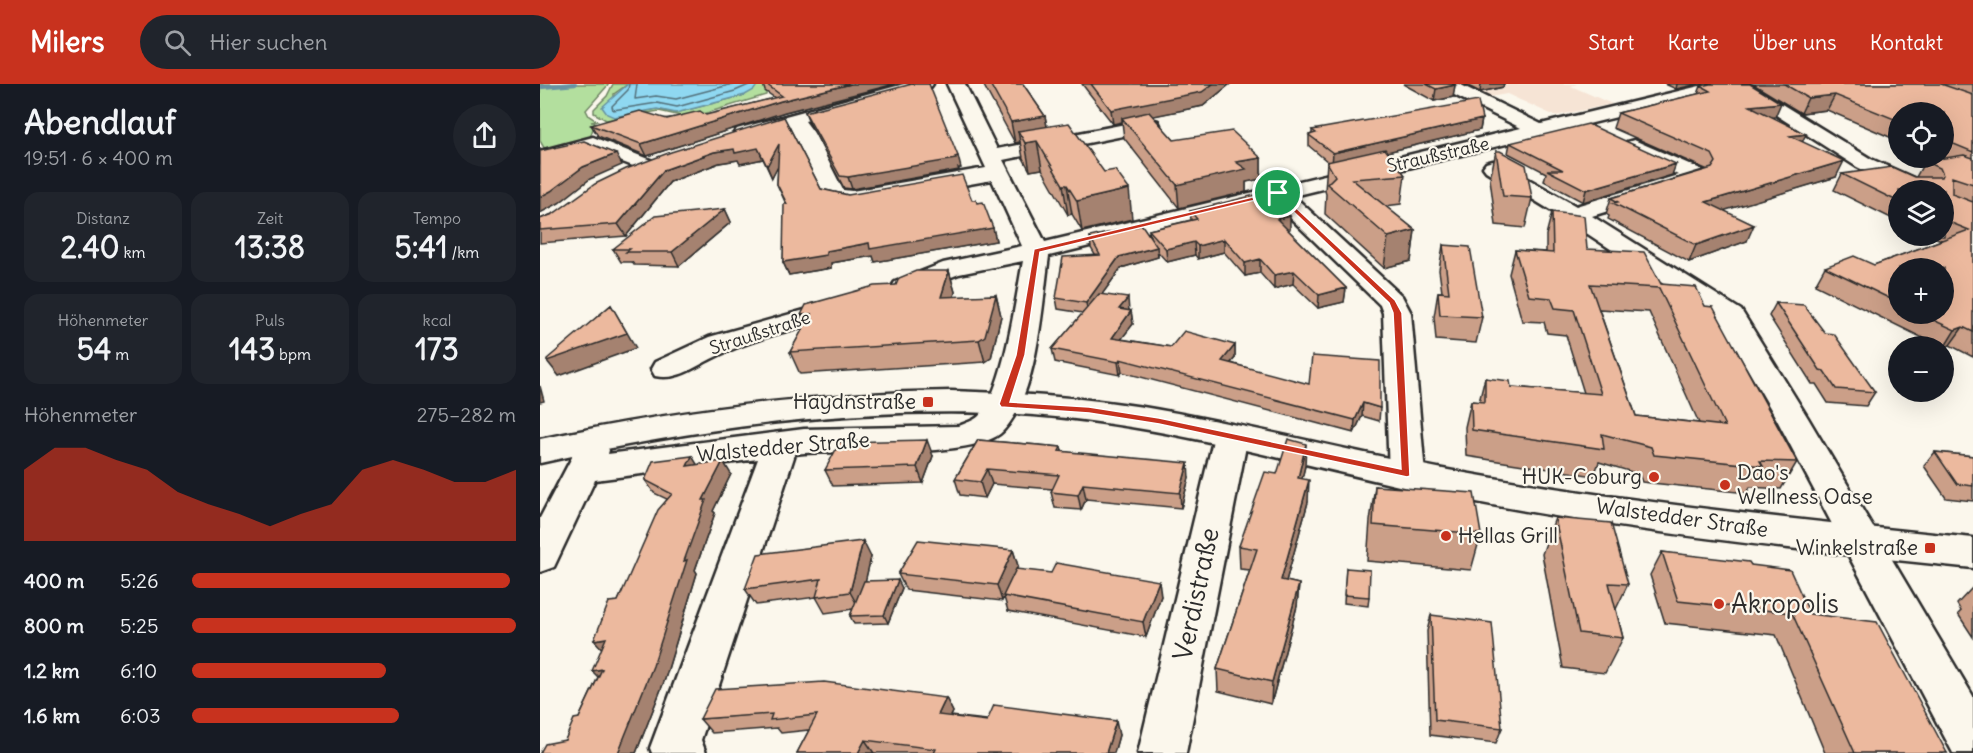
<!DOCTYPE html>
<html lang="de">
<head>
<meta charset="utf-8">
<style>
	:root { --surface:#171b24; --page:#20242c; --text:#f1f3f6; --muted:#9ea1a6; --accent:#c8321e }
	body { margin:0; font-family:Delius,sans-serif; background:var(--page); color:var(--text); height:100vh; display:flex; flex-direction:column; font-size:22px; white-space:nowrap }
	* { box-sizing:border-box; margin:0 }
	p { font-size:20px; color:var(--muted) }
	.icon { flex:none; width:33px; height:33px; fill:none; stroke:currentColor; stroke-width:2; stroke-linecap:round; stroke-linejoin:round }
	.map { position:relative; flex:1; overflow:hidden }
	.panel { display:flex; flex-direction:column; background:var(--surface); width:540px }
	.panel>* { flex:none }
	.controls { position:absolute; left:1348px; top:18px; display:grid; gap:12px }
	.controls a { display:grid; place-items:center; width:66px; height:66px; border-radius:50%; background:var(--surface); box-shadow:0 6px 24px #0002; font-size:30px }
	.pin { position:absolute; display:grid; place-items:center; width:51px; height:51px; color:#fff; margin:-26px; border:3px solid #fff; border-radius:50%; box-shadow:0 2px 6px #0007 }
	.round { display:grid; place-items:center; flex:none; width:63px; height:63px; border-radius:32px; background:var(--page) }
	.summary { display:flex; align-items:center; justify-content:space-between; height:102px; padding:0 24px }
	h1 { font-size:33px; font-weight:700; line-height:45px }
	.figures { display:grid; grid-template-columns:repeat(3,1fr); gap:9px; height:102px; padding:6px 24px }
	.figures div { display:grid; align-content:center; border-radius:15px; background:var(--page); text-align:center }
	.figures b { font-size:30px; font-weight:700 }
	.figures small { font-size:16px; font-weight:400 }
	.figures p { font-size:16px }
	.chart { height:168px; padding:12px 24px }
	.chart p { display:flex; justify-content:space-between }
	.chart svg { width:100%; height:108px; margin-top:6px; fill:var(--accent); opacity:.7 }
	ul { padding:0 24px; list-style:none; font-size:20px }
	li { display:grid; grid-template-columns:96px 72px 1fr; align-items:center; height:45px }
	li i { height:15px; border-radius:8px; background:var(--accent) }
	header { display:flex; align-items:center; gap:36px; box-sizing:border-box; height:84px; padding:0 30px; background:var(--accent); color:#fff }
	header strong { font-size:28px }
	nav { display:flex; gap:33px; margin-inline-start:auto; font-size:21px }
	.search { width:420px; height:54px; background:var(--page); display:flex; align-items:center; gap:15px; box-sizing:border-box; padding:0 21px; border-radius:33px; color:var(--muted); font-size:22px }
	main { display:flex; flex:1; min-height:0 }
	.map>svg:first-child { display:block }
</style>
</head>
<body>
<header>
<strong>Milers</strong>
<div class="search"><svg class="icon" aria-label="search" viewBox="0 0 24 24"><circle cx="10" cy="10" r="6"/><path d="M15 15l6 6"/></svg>Hier suchen</div>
<nav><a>Start</a><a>Karte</a><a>Über uns</a><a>Kontakt</a></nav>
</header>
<main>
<section class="panel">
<div class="summary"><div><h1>Abendlauf</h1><p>19:51 · 6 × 400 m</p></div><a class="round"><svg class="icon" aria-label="share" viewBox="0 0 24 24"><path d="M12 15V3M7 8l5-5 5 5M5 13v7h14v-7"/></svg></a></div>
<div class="figures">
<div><p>Distanz</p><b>2.40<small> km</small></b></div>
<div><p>Zeit</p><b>13:38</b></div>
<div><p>Tempo</p><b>5:41<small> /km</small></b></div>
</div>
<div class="figures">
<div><p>Höhenmeter</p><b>54<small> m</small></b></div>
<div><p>Puls</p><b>143<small> bpm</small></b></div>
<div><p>kcal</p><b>173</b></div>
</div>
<div class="chart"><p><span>Höhenmeter</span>275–282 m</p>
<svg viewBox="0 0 160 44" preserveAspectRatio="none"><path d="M0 44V15L10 6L20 6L30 11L40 15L50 24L60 29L70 33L80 38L90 33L100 29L110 15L120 11L130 15L140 20L150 20L160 15V44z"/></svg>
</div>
<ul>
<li><b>400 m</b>5:26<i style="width:98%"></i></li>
<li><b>800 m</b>5:25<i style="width:100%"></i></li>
<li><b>1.2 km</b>6:10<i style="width:60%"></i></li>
<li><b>1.6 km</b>6:03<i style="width:64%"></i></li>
</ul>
</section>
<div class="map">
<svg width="1433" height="669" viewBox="0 0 1433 669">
	<rect width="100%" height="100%" fill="#fbf7ec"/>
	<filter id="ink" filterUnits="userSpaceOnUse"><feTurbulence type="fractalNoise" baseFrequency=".0167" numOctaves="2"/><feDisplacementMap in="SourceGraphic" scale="12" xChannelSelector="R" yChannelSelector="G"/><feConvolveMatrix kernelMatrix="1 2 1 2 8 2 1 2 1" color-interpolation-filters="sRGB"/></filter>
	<g filter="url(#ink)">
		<!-- built -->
		<path fill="#f6e4d5" d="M921 0H1037L1031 2 1072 20 1015 32 967 10 949 13Z"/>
		<!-- green -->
		<path fill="#b3df9e" stroke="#6f8564" stroke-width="1.5" d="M0 0H69L46 26 49 32 57 37 51 38H55L50 54 6 67 0 57Z
			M73 0H88L74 10V33L117 25 136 29 205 11 218 0H227L226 11 150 34 119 27 66 36 54 29V25L67 12Z"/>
		<!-- water -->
		<path fill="#8fd8f1" stroke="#6793a2" stroke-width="1.5" d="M88 0H218L214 6 205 11 136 29 117 25 74 33 67 30 62 23Z"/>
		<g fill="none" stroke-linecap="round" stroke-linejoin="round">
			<!-- shore -->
			<path stroke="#53707a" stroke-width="1.5" d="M89 0 88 6 72 22 73 26 117 19 137 23 195 7 211 0
				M97 0 95 15 116 12 136 15 193 0"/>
			<!-- stream -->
			<path stroke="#6793a2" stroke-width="4.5" d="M0 3 35 0"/>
			<!-- minor casing -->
			<g stroke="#2b2b2b" stroke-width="5">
				<path id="minor" d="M364 0H393L390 4 265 37 274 49 303 106 312 107 446 84 407 0H425L457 65 611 35 618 37 620 41 618 45 463 76 505 158 981 44 900 4 897 0H919L1001 40 1168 0H1198L1195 4 754 112 862 212 871 229 885 390 880 399 867 403 854 399 849 390 843 229 840 221 733 117 509 172C502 221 498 310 463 347 435 377 299 364 255 370L161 656 166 669H112L110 664 218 375 55 396 14 483 0 488V434L40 358 52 354 64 358 69 366 68 370 264 345 419 342C425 339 434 337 439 332 464 307 476 213 483 177L419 190 364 212 355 210 351 204 355 198 403 179 482 162 452 96 312 121C301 120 290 120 283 110L249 41 204 55 197 53 194 49 197 45Z
					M53 53 113 77 116 81 113 85 106 87 51 66 0 79V67Z
					M1094 56 1165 87 1168 92 1165 97 1052 132 1201 226 1268 334 1433 612V669H1413L1236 334 1180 237 1025 135 946 87 943 83 946 79 953 77 960 79 1036 122 1138 91 1087 66 1084 62 1087 58Z
					M307 214 317 216 321 222 317 228C269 242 216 252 171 275 153 284 136 297 115 292L111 285 115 278 169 253Z
					M691 341 703 344 708 352 646 669H598L674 352 679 344Z"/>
			</g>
			<!-- secondary casing -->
			<g stroke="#2b2b2b" stroke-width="5">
				<path id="secondary" d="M1188 0H1209L1331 75 1389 101 1392 106H1365L1317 83Z
					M411 307C475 309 539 313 603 323 705 340 806 367 908 386 1081 418 1257 436 1433 454V484C1257 466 1080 447 906 412 763 383 623 338 477 330 315 322 157 344 0 379V355C138 326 270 309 411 307Z"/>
			</g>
			<!-- minor -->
			<use href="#minor" fill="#fbf7ec" fill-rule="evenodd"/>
			<!-- secondary -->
			<use href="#secondary" fill="#fbf7ec" fill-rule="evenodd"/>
		</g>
		<!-- wall -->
		<path fill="#cb9f88" stroke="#2b2b2b" stroke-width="1.5" fill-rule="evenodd" d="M223 0H355L245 28 107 72 58 52 51 41 166 31 235 14 225 7Z
			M443 0H483L505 32 507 43 592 135 542 147 532 130 528 131 502 85 490 87 483 74 480 58 475 59Z
			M542 0H690L663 22 612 32 634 56 721 74V95L706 98V108L639 124 584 54 582 38 573 40Z
			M863 0H912L915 1 913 13 894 17Z
			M924 0H964L963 3 940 8Z
			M1125 0H1159L1136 5Z
			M1213 0H1433V273L1410 261 1404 264V262H1399L1275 201 1285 183 1334 181 1402 156 1390 152H1404V106H1359V138L1294 106 1302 90 1376 93 1385 77 1400 75 1396 74H1404V28H1359V57L1287 26 1261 29ZM1359 184 1404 230H1359Z
			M1161 2 1235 33H1232L1262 57 1296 93 1184 126 1207 157 1149 178 1068 135 1069 132 1066 130 1071 114 1166 85 1073 44 1078 29 1158 10Z
			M265 28 421 84H418L419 86 312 105 304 104 269 38Z
			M244 33 281 105 308 111 432 116 437 119 453 144 456 157 335 178 333 172 291 179V184L249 191 243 178 246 120 237 100 238 81 232 94 223 75 200 80 198 76 179 79 130 98 86 152 0 159V135Z
			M942 35 940 46 847 68 865 91 861 120 845 122 875 146 871 177 844 184 785 130 786 110 785 107 787 78H788L769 62V51L772 50V46Z
			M970 59 1132 91 1043 118 1004 97 1006 89 968 69Z
			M956 67 992 114 985 144 956 141 950 95Z
			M185 125 191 138 139 182 94 181 92 178H81L73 165Z
			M650 127 750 145H747L806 204 804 218 778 224 753 200 734 205 720 189 705 192 684 168 658 175 655 171 627 178 618 168V173L581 184 562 210 591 227 593 240 581 255 631 263 695 261V274L691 279 840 324 839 337 822 332 814 349 582 288 580 291 515 278 512 265 543 229 518 225 516 214 555 171 551 164 550 153 610 152 609 146 651 136Z
			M1012 128 1047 165 1121 200 1165 222 1257 378 1241 405 1210 403 1207 409 1102 398 1099 390 1059 378 1054 392 926 372 925 343 931 317 939 318 945 294 971 303 1044 309 1026 251 1007 249 1004 238 982 237 969 190 975 166 1006 168V151ZM1059 225 1109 228 1159 339 1096 332Z
			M903 161 942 233 936 259 896 256 894 233 898 208H902L899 186Z
			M409 187 415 208 414 213 456 211 461 232 451 274 445 278 260 290 250 268 265 241 261 231 356 201Z
			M1236 219 1285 249 1335 308 1326 322 1288 319 1276 300H1272L1229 232Z
			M438 356 521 363 522 367 649 394 641 424 546 415 541 426 515 424 511 408 512 405 452 400 445 414 420 411 415 395Z
			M1395 368 1433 372V417L1406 414 1384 382Z
			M393 372 383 399 293 402 285 386Z
			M158 381 191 390 173 427 175 429 155 486 157 489 125 595 96 669H0L25 656 39 634 58 593 62 564 78 517 127 415 114 409 105 396Z
			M765 382 762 394 768 418 746 497 759 500 757 522 731 620 678 607 677 585 710 486 700 485 699 462 737 390Z
			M835 402 941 450 931 486 827 477 830 437Z
			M1015 434 1088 500 1076 525 1083 554 1065 589 1023 584 1002 470Z
			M473 466 478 482 476 486 511 489 621 512 606 553 468 527 464 513 462 517 366 506 358 490Z
			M1122 468 1211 481 1270 530 1407 669H1285L1236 551 1125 539 1110 491Z
			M331 473 325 497 362 504 348 539 314 540 310 532 313 525 285 529 276 513 216 521 205 505Z
			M806 484 829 513 828 522 804 519Z
			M1433 503V553L1418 530 1421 527 1417 520Z
			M891 531 962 644 956 659 890 651 887 547Z
			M406 614 413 628 411 632 579 651 574 669H257L269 646 241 649 237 644 172 649 160 635Z"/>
		<!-- shaded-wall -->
		<path fill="#a5826f" stroke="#2b2b2b" stroke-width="1.5" d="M311 0H355L245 28 107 72 101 60 241 17Z
			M673 0H690L663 22 585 38 582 34V38L573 40 571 26Z
			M941 0H964L963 3 940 8Z
			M1137 0H1159L1136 5Z
			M915 1 913 13 894 17 896 5Z
			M1295 11 1287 26 1261 29 1268 14Z
			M1241 19 1235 33 1205 36 1210 22Z
			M505 32 509 53 478 47 480 58 475 59 471 38Z
			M942 35 940 46 792 81 793 69Z
			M1266 50 1259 65 1250 52Z
			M497 57 502 85 490 87 485 59Z
			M239 60 244 71 232 94 227 82Z
			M218 64 223 75 200 80 198 76 179 79 130 98 86 152 78 140 124 86 174 68 194 65Z
			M76 70 82 81 50 95 19 119 0 129V113L43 83Z
			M418 72 421 84H418L419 86 312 105 308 93Z
			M721 74V95L706 98V108L639 124 637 101 696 78Z
			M1304 77 1296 93 1159 134 1166 118Z
			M1136 80 1132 91 1043 118 1046 106Z
			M523 101H527L532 130 528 131Z
			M589 105 592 135 542 147 537 117Z
			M185 125 191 138 139 182 132 168Z
			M750 132V145L736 148 737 135Z
			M1214 141 1207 157 1149 178 1156 161Z
			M453 144 456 157 335 178 333 172 291 179V184L249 191 243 178 286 167 329 159Z
			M875 146 871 177 844 184 848 153Z
			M684 155V168L658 175V162Z
			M654 158 655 171 627 178 626 165Z
			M617 163 618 173 581 184 548 230 546 219 579 173Z
			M720 175V189L705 192V179Z
			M409 187 415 208 408 235 401 213Z
			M754 187 753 200 734 205V191Z
			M806 204 804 218 778 224 779 211Z
			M456 211 461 232 451 274 445 278 439 256Z
			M588 214 589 227 579 225Z
			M71 221 96 264 19 292 7 277Z
			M591 227 593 240 573 266 572 254Z
			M1423 243 1410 261 1404 264 1415 246Z
			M695 261V274L682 289V277Z
			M580 275 582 288 580 291 578 278Z
			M0 302 4 317 0 318Z
			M823 319 822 332 814 349 815 336Z
			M387 356 393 372 383 399 377 383Z
			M766 360 765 382 757 416 758 394Z
			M152 372 160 385 147 382Z
			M183 377 191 390 173 427 175 429 155 486 157 489 125 595 96 669H78L163 416Z
			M648 379 649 394 641 424 640 409Z
			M447 385 452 400 445 414 440 398Z
			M769 396 768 418 740 519 741 496Z
			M543 400 546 415 541 426 538 411Z
			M323 457 331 473 319 524 310 508Z
			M473 466 478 482 462 517 457 501Z
			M358 496 362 504 348 539 344 531Z
			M619 497 621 512 606 553 603 538Z
			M759 500 757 522 731 620 732 598Z
			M66 554V569L54 556Z
			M62 585 65 600 52 587Z
			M406 614 413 628 405 644 398 631Z
			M576 637 579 651 574 669H566Z
			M325 656 334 669H318Z"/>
		<!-- building -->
		<path fill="#ecb99e" stroke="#2b2b2b" stroke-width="1.5" fill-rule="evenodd" d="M226 0H311L241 17 101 60 51 41 100 27 127 35 160 27 166 31 242 12Z
			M372 0H389L418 72 415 73 416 75 308 93 300 92 265 28Z
			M450 0H483L505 32 471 38Z
			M551 0H673L662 8 571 26Z
			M886 0H912L915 1 896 5Z
			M1170 0H1210L1241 19 1210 22 1266 50 1250 52 1304 77 1166 118 1214 141 1156 161 1073 119 1078 118 1071 114 1172 84 1176 78 1172 70 1078 29 1170 7 1161 2Z
			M1244 0H1401L1433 11V68L1404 56V28H1359V37L1295 11 1268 14Z
			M938 17 942 35 793 69 769 51 776 49 772 46Z
			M609 28 634 56 692 47 721 74 696 78 706 85 637 101 582 34Z
			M244 33 281 105 308 111 422 91 432 116H436L437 119 443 118 453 144 330 165 329 159 286 167V171L243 178 244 120H247L237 100 239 60 227 82 218 64 195 69 194 65 174 68 124 86 78 140 0 146V135L13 130 55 100 86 85 131 68Z
			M529 39 564 88 575 86 589 105 537 117 527 101H523L497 57 485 59 478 47Z
			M1048 40 1136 80 1046 106 1007 86H1023L970 59Z
			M44 57 76 70 43 83 11 107 0 113V67Z
			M845 65 865 91 812 95 875 146 848 153 787 100 795 92 787 78Z
			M956 67H960L986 81 992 114 963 112Z
			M1424 71 1433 74V100L1412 93V110L1433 118V248L1423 243 1415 246 1380 230H1404V184H1359V219L1285 183 1314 172 1334 181 1429 146 1404 136V106H1359V118L1302 90 1352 83 1374 93H1401L1403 91 1400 84 1385 77Z
			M723 109 750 132 737 135 806 204 779 211 754 187 734 191 720 175 705 179 684 155 658 162 654 158 626 165 609 146 657 135 650 127Z
			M185 125 132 168H86L90 165H73L115 132Z
			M1012 128 1044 132 1047 165 1104 168 1121 200 1156 203 1165 222 1173 223 1257 378 1220 377 1223 382 1114 371 1111 363 1062 350 1064 365 932 346 931 317 945 318V294L970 297 971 303 1061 310 1034 226 1015 224 1011 214 989 212 975 166 1013 169ZM1050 200 1119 204 1185 342 1096 332Z
			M602 141 617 163 579 173 546 219 516 214 523 173 560 171 550 153Z
			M903 161 930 163 942 233 900 231 898 208 909 209Z
			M376 187H409L401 213 456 211 445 252 439 256 250 268 271 230 261 231 266 221 334 202 356 201 359 194Z
			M559 210 588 214 579 225 591 227 572 254 631 263 644 247 695 261 682 277 769 300 772 272 840 277V324L823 319 815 336 580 275 578 278 512 265Z
			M1236 219 1264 221 1285 249 1294 250 1335 308 1296 305 1284 287 1280 286Z
			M71 221 87 249 7 277V275Z
			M748 355 766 360 758 394 769 396 741 496 759 500 732 598 677 585 717 465 699 462 725 388 737 390Z
			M387 356 377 383 285 386 300 358Z
			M438 356 521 363 519 367 648 379 640 409 543 400 538 411 511 408 519 391 447 385 440 398 415 395Z
			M1395 368 1433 372V402L1417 400Z
			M152 372 147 382 183 377 163 416H166L144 477 147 476 113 582 78 669H0L5 660 25 656 34 635 39 634 62 585 52 587 66 554 54 556 69 518 78 517 118 426 132 410 105 396 113 377Z
			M835 402 934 409 941 450 833 441Z
			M1015 434 1071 439 1088 500 1069 499 1083 554 1039 549Z
			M378 456 473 466 457 501 358 490Z
			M323 457 310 508 276 513 281 495 205 505 218 470Z
			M1122 468 1209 478 1211 481 1250 486 1270 530 1337 538 1407 669H1315L1252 529 1138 517Z
			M516 479 619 497 603 538 463 512 476 485 511 489Z
			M806 484 830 486 829 513 804 511Z
			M358 496 344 531 310 532 324 497Z
			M891 531 952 539 962 644 895 636Z
			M284 598 406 614 398 631 447 637 454 621 576 637 566 669H394L396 665 325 656 318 669H257L277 631 230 636 232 630 160 635 175 605Z"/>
	</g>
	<!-- route -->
	<path fill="#c8321e" stroke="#fff" stroke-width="1.5" fill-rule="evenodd" d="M738 107 855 216 862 229 870 392 867 393 619 340 549 329 461 323 459 320 476 271 494 165ZM736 111 849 219 853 229 861 385 619 334 549 323 470 318 485 271 500 168Z"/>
	<!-- markers -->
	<g fill="#c8321e" stroke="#fbf7ec" stroke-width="2">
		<rect x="382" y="312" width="12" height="12" rx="3"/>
		<circle cx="1114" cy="393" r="6"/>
		<circle cx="1185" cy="401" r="6"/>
		<circle cx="906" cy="452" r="6"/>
		<rect x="1384" y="458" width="12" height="12" rx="3"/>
		<circle cx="1179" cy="520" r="6"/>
	</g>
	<g text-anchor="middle" stroke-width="4.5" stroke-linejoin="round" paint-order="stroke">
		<!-- far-street labels -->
		<g font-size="18" fill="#2b2b2b" stroke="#fbf7ec">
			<text transform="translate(898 71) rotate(-13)" y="6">Straußstraße</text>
			<text transform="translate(220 249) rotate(-18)" y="6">Straußstraße</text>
		</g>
		<!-- poi labels -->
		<g font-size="21" fill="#2b2b2b" stroke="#fbf7ec" text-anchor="end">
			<text x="376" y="325">Haydnstraße</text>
			<text x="1197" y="396" text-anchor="start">Dao's<tspan x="1197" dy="24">Wellness Oase</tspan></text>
			<text x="1102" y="400">HUK-Coburg</text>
			<text x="918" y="459" text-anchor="start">Hellas Grill</text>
			<text x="1378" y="471">Winkelstraße</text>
		</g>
		<!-- street labels -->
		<g font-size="21" fill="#2b2b2b" stroke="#fbf7ec">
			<text transform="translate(243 363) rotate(-5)" y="7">Walstedder Straße</text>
			<text transform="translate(1142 434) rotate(8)" y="7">Walstedder Straße</text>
		</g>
		<!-- near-street labels -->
		<g font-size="26" fill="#2b2b2b" stroke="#fbf7ec">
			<text transform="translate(656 510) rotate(-78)" y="9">Verdistraße</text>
		</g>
		<!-- near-poi labels -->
		<g font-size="26" fill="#2b2b2b" stroke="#fbf7ec" text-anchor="start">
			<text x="1191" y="529">Akropolis</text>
		</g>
	</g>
</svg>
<div class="controls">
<a><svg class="icon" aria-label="locate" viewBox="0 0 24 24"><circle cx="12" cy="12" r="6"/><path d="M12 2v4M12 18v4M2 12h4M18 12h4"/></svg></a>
<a><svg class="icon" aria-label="layers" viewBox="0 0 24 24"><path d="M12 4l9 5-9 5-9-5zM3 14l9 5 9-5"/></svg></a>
<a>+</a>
<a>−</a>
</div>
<div class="pin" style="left:738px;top:109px;background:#1e9e55"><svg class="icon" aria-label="arrive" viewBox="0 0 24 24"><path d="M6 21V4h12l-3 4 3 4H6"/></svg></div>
</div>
</main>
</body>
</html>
